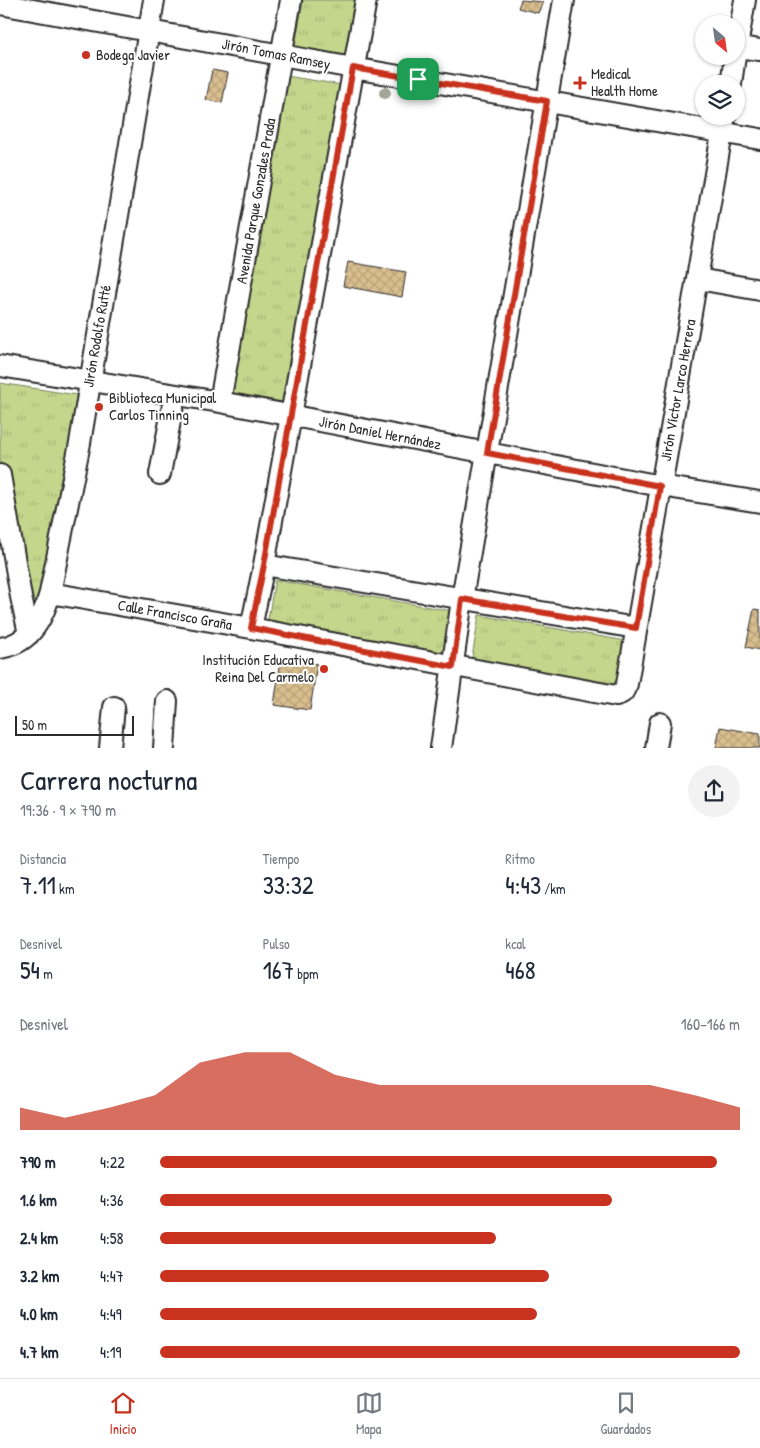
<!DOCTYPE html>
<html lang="es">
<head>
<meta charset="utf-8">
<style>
	:root { --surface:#fff; --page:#f2f2f3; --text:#1f2937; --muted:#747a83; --line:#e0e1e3; --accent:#c8321e }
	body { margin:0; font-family:"Patrick Hand",sans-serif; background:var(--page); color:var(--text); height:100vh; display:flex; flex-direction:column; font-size:19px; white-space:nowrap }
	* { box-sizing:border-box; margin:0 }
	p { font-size:16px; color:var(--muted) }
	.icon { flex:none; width:28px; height:28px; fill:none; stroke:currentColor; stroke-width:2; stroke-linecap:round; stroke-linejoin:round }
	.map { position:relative; height:748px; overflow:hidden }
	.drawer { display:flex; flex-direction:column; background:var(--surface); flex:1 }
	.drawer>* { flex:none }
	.needle { width:32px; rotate:151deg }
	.tools { position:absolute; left:695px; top:15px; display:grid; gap:10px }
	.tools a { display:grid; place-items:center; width:50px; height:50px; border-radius:50%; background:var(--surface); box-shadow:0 1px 4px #0004; font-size:25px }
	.scale { position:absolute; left:15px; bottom:12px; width:119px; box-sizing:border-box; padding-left:5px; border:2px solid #2b2b2b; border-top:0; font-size:14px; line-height:18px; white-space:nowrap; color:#2b2b2b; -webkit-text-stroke:4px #fff; paint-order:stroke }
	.pin { position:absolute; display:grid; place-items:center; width:42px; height:42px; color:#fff; margin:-21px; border-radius:10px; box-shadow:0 2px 8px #0006 }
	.round { display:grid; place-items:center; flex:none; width:52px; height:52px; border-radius:26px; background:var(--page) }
	.summary { display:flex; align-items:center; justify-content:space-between; height:85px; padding:0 20px }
	h1 { font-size:28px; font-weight:600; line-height:38px }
	.stats { display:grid; grid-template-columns:repeat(3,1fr); gap:8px; height:85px; padding:5px 20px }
	.stats div { display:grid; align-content:center }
	.stats b { font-size:25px; font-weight:600 }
	.stats small { font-size:14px; font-weight:400 }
	.stats p { font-size:14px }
	.chart { height:140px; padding:10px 20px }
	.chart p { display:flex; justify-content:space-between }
	.chart svg { width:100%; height:90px; margin-top:5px; fill:var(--accent); opacity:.7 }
	ul { padding:0 20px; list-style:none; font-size:16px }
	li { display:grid; grid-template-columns:80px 60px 1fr; align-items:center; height:38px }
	li i { height:12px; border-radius:6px; background:var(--accent) }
	.dock { display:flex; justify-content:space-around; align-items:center; height:70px; border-top:1px solid var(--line); background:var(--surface); font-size:14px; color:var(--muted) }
	.dock a { display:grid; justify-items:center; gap:2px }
	.dock .current { color:var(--accent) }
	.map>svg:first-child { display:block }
</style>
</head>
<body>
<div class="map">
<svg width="760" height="748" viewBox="0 0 760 748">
	<defs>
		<pattern id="park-tufts" width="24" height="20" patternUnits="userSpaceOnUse" patternTransform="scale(1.25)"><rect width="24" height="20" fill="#c3d68b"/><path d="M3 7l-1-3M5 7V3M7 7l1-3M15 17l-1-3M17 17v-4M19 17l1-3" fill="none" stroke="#a8b878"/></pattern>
		<pattern id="building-cross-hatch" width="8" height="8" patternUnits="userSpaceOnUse" patternTransform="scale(1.25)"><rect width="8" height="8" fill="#d9be8e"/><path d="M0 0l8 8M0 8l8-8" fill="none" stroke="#baa37b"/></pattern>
	</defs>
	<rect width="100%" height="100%" fill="#fff"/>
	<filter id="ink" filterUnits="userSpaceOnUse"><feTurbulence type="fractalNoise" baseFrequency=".02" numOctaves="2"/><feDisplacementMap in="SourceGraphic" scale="10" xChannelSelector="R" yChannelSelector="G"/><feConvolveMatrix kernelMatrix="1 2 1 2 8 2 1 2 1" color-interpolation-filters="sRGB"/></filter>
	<g filter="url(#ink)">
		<!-- park -->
		<path fill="url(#park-tufts)" stroke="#77805b" d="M303 0H357L347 58 295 46Z
			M286 76 342 85 286 406 232 396Z
			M0 383 83 396 42 599 30 601 13 549 0 457Z
			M275 580 452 611 444 657 267 625Z
			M479 615 626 641 617 690 471 664Z"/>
		<!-- building -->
		<path fill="url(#building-cross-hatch)" stroke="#2b2b2b" d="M521 0 543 2 538 13 518 8Z
			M212 70 228 73 222 103 206 100Z
			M348 262 406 272 402 297 343 286Z
			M754 609 760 610V650L746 647Z
			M281 658 317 664 310 710 274 705Z
			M720 727 760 734V748H716Z"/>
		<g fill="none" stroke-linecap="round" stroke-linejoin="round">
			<!-- minor casing -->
			<g stroke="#2b2b2b" stroke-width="24">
				<path id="minor" d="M0 4 353 68 760 139
					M737 47 760 50
					M736 52 745 0
					M731 84 735 56
					M698 279 760 290
					M0 366 220 402 661 486 760 502
					M220 402 291 0
					M160 474 175 395
					M0 475 21 597 29 634
					M264 565 636 628
					M50 593 251 628 616 696 623 692 627 684 725 116
					M251 628 264 565 366 0
					M0 648C29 644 43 619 50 593L80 443 154 0
					M110 748 114 707
					M164 748 167 701
					M441 748 462 599 564 0
					M656 748 660 723"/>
			</g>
			<!-- minor -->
			<use href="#minor" stroke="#fff" stroke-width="20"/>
		</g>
		<!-- trees -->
		<circle fill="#a4a69a" cx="385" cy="93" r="6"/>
	</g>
	<g fill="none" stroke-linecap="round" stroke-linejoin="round" filter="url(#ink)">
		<!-- route casing -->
		<g stroke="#fff" stroke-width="10">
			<path id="route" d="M353 68 547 101 487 453 660 486 636 628 462 599 453 667 251 628 264 565Z"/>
		</g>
		<!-- route -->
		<use href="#route" stroke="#c8321e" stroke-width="6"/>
	</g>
	<!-- markers -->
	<g fill="#c8321e" stroke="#fff" stroke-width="2">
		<circle cx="86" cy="55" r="5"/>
		<path d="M577.5 75.5h5v5h5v5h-5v5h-5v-5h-5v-5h5z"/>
		<circle cx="99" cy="407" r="5"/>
		<circle cx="324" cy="669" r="5"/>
	</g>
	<g text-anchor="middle" stroke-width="4" stroke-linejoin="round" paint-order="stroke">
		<!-- street labels -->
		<g font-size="15" fill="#2b2b2b" stroke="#fff">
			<text transform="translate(276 54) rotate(11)" y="5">Jirón Tomas Ramsey</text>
			<text transform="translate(256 201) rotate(-80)" y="5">Avenida Parque Gonzales Prada</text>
			<text transform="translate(97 336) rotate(-80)" y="5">Jirón Rodolfo Rutté</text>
			<text transform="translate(678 390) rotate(-80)" y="5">Jirón Víctor Larco Herrera</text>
			<text transform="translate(380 433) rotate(11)" y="5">Jirón Daniel Hernández</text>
			<text transform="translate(175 615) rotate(10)" y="5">Calle Francisco Graña</text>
		</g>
		<!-- poi labels -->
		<g font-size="15" fill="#2b2b2b" stroke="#fff" text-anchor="start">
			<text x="96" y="60">Bodega Javier</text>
			<text x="591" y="79">Medical<tspan x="591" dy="17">Health Home</tspan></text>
			<text x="109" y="403">Biblioteca Municipal<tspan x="109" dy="17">Carlos Tinning</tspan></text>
			<text x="314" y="665" text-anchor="end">Institución Educativa<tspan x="314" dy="17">Reina Del Carmelo</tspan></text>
		</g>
	</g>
</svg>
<div class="tools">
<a><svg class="needle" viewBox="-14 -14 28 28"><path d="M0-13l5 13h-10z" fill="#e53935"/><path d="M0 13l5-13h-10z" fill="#747a83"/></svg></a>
<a><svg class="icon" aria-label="layers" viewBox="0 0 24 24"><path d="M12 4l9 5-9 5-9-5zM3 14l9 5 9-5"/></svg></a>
</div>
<div class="scale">50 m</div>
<div class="pin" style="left:418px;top:79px;background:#1e9e55"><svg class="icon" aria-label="arrive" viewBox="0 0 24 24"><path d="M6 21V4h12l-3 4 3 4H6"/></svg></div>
</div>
<section class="drawer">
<div class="summary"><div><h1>Carrera nocturna</h1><p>19:36 · 9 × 790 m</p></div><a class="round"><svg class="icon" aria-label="share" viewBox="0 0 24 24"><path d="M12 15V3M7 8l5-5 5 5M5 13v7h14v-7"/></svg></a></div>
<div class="stats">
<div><p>Distancia</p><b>7.11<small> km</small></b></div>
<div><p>Tiempo</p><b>33:32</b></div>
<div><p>Ritmo</p><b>4:43<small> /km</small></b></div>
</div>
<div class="stats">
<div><p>Desnivel</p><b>54<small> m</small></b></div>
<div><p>Pulso</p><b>167<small> bpm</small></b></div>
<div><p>kcal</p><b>468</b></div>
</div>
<div class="chart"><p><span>Desnivel</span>160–166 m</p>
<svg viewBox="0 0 160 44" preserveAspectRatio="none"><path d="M0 44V33L10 38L20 33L30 27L40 11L50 6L60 6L70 17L80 22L90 22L100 22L110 22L120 22L130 22L140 22L150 27L160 33V44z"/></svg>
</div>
<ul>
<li><b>790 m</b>4:22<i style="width:96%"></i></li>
<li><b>1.6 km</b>4:36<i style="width:78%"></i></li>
<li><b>2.4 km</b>4:58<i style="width:58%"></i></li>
<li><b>3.2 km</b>4:47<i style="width:67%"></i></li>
<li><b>4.0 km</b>4:49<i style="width:65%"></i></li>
<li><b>4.7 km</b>4:19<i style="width:100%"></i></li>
</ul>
</section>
<nav class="dock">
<a class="current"><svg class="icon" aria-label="home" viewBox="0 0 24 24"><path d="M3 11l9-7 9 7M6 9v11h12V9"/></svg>Inicio</a>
<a><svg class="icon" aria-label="map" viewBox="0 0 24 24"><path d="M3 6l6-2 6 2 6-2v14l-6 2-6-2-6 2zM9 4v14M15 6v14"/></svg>Mapa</a>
<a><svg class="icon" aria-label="saved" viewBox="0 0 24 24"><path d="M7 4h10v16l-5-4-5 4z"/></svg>Guardados</a>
</nav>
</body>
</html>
